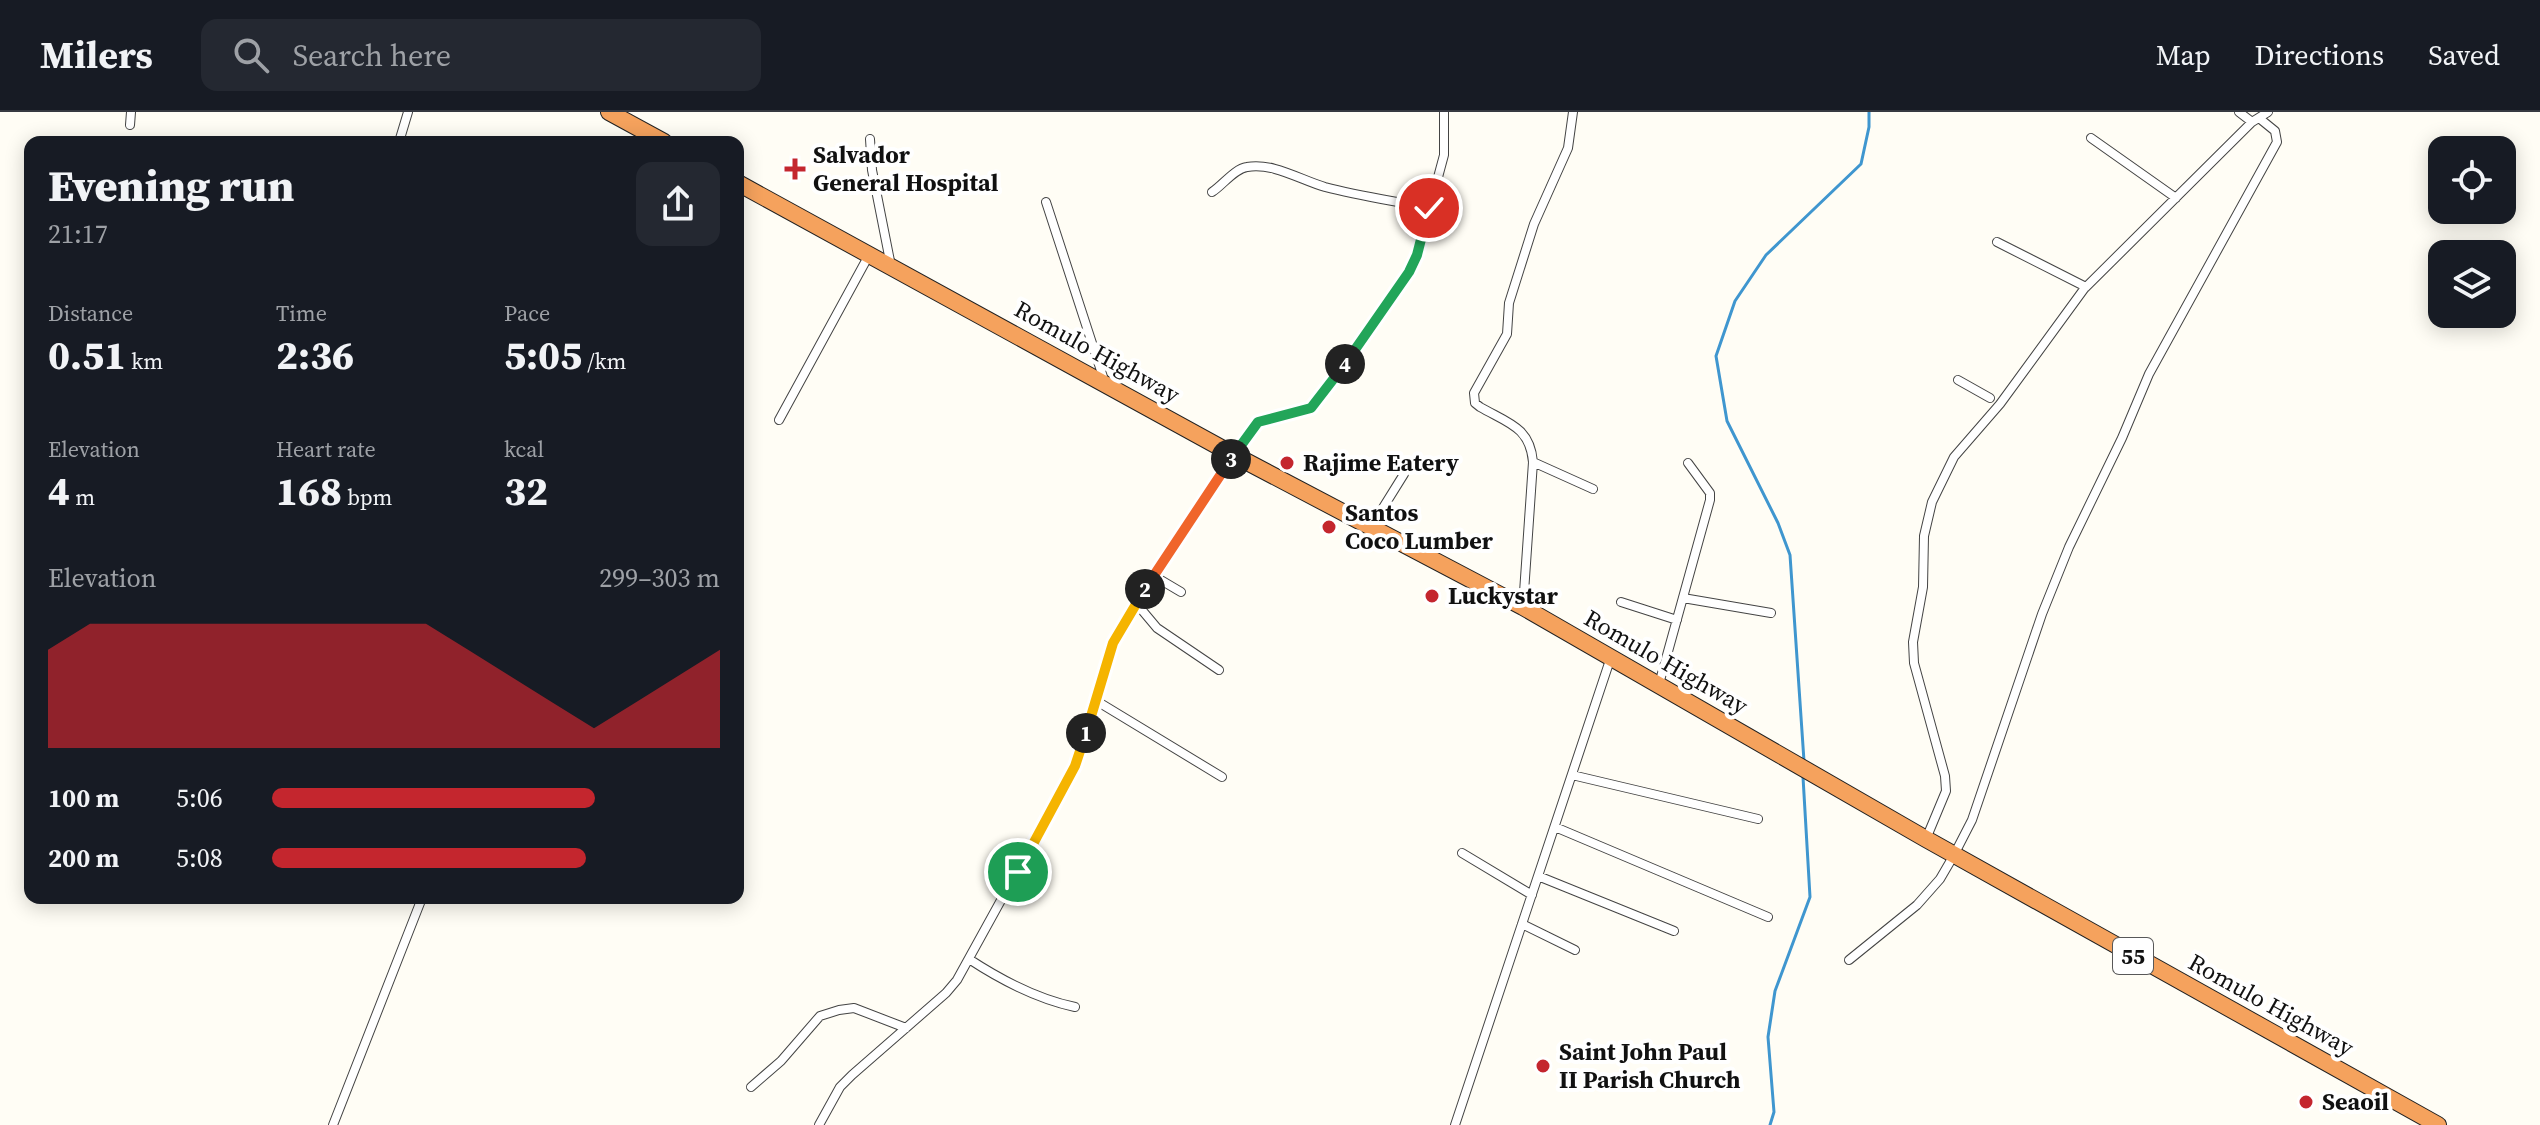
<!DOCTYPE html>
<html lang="en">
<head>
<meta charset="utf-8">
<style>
	:root { --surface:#171b24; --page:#242831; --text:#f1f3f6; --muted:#9ea1a6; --line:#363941; --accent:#c4262e }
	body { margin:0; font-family:"Source Serif 4",serif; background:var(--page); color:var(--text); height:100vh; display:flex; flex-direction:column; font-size:30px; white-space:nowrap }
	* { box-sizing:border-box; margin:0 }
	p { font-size:26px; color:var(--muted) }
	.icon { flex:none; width:44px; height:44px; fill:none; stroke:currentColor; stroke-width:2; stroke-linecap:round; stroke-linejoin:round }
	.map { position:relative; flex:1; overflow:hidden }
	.side { position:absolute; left:24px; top:24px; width:720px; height:768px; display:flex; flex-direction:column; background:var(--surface); border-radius:16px; box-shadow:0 4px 20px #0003 }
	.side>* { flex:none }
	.controls { position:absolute; left:2428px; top:24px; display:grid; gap:16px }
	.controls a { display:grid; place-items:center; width:88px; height:88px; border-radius:16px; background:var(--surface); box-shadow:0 4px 20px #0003; font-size:40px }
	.pin { position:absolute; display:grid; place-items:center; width:68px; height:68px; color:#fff; margin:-34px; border:4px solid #fff; border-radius:50%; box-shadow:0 2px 8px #0007 }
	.km { position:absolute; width:40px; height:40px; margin:-20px; border-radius:50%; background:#222; color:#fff; font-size:22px; line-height:40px; text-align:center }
	.round { display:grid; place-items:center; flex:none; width:84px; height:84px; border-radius:16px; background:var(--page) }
	.overview { display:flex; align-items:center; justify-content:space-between; height:136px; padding:0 24px }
	h1 { font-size:44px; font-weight:800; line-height:60px }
	.metrics { display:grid; grid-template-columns:repeat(3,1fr); gap:12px; height:136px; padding:8px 24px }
	.metrics div { display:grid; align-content:center }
	.metrics b { font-size:40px; font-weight:800 }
	.metrics small { font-size:22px; font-weight:400 }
	.metrics p { font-size:22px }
	.chart { height:224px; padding:16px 24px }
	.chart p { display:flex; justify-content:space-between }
	.chart svg { width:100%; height:144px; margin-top:8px; fill:var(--accent); opacity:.7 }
	ul { padding:0 24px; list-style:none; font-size:26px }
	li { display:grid; grid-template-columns:128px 96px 1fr; align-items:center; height:60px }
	li i { height:20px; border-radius:10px; background:var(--accent) }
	header { display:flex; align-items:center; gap:48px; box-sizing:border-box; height:112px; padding:0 40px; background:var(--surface); border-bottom:2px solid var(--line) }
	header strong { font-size:38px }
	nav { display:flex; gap:44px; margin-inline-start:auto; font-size:28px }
	.search { width:560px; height:72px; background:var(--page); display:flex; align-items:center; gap:20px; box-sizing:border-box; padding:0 28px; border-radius:16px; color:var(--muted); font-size:30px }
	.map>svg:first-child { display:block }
</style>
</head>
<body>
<header>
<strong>Milers</strong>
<div class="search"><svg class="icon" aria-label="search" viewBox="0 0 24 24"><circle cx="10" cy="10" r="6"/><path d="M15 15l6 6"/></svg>Search here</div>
<nav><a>Map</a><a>Directions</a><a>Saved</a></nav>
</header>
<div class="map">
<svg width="2540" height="1013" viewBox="0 0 2540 1013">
	<rect width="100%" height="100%" fill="#fffdf5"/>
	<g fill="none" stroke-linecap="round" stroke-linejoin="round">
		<!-- stream -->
		<path stroke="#3f96cf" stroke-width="3" d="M1804 649 1790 443 1778 411 1727 309 1716 244 1735 189 1766 143 1861 52 1869 15V0
			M1770 1013 1774 1000 1768 925 1775 879 1810 785 1803 665"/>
		<!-- street casing -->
		<g stroke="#444" stroke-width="10">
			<path id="street" d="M2239 0 2252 10
				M130 13 131 0
				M2091 26 2176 86
				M870 27 872 58 891 154
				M399 30 408 0
				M1212 80C1223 73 1234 57 1247 55 1272 50 1301 68 1325 75 1359 84 1395 89 1429 96
				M1046 90 1105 271
				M1997 130 2086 175
				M1958 268 1990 286
				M779 308 869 143
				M1533 350 1593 377
				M1371 415 1404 362
				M1154 464 1181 480
				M1683 486 1771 501
				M1621 490 1677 508
				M1136 491 1157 516 1219 558
				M1523 495 1533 350C1530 315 1508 311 1480 295L1475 291 1474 281 1507 222 1509 191 1534 112 1568 36 1573 0
				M1659 572 1710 388V381L1688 351
				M1095 588 1222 665
				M1572 663 1758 707
				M1555 715 1768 805
				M1926 727 1946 679 1945 664 1914 551 1913 530 1923 475 1924 424 1932 390 1954 345 2000 292 2084 177 2252 10 2268 0
				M1462 741 1532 783
				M1538 764 1674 819
				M1522 812 1575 838
				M969 847C1001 868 1037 887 1075 895
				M1849 848 1917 793 1940 767 1954 743 1972 708 2042 502 2069 435 2122 326 2149 262 2277 30 2275 19 2259 6
				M751 975 781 949 820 904 839 898 854 896 906 916
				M333 1013 422 786
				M819 1013 840 975 852 963 946 881 957 868 1075 654 1107 545 1123 512 1199 392 1251 319 1258 310 1311 296 1325 280 1409 160 1417 143 1444 43V0
				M1455 1013 1610 548"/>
		</g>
		<!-- highway casing -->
		<g stroke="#222" stroke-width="18">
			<path id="highway" d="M609 0 664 30
				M738 71 1234 343 1523 495 1926 727 2438 1013"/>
		</g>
		<!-- street -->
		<use href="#street" stroke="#fff" stroke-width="8"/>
		<!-- highway -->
		<use href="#highway" stroke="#f5a25d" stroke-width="16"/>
	</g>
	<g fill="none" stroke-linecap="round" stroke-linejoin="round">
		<!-- split-1 casing -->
		<g stroke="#fff" stroke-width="16">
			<path id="split-1" d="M1018 760 1075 654 1086 621"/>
		</g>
		<!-- split-2 casing -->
		<g stroke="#fff" stroke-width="16">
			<path id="split-2" d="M1086 621 1113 531 1145 477"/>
		</g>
		<!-- split-3 casing -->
		<g stroke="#fff" stroke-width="16">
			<path id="split-3" d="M1145 477 1231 347"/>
		</g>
		<!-- split-4 casing -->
		<g stroke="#fff" stroke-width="16">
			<path id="split-4" d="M1231 347 1258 310 1311 296 1345 252"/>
		</g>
		<!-- split-5 casing -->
		<g stroke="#fff" stroke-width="16">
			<path id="split-5" d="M1345 252 1409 160 1417 143 1429 96"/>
		</g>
		<!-- split-1 -->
		<use href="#split-1" stroke="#f5b400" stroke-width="10"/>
		<!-- split-2 -->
		<use href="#split-2" stroke="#f5b400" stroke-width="10"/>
		<!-- split-3 -->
		<use href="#split-3" stroke="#f0652b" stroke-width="10"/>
		<!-- split-4 -->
		<use href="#split-4" stroke="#22a559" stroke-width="10"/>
		<!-- split-5 -->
		<use href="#split-5" stroke="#22a559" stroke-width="10"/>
	</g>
	<!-- markers -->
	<g fill="#c4262e" stroke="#fff" stroke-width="3">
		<path d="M791 45h8v8h8v8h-8v8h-8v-8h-8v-8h8z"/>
		<circle cx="1287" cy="351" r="8"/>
		<circle cx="1329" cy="415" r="8"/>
		<circle cx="1432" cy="484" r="8"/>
		<circle cx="1543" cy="954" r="8"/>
		<circle cx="2306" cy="990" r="8"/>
	</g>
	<g text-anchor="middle" stroke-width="8" stroke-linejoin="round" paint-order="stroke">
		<!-- shield labels -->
		<rect fill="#fff" stroke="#585858" stroke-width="2" x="2113" y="826" width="40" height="36" rx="6"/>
		<g font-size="22" font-weight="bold" fill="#111">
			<text x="2133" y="852">55</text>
		</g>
		<!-- poi labels -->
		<g font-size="24" font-weight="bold" fill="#111" stroke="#fff" text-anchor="start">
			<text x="813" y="51">Salvador<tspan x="813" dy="28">General Hospital</tspan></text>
			<text x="1303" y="359">Rajime Eatery</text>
			<text x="1345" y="409">Santos<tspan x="1345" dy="28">Coco Lumber</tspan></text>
			<text x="1448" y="492">Luckystar</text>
			<text x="1559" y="948">Saint John Paul<tspan x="1559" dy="28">II Parish Church</tspan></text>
			<text x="2322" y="998">Seaoil</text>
		</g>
		<!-- street labels -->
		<g font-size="24" fill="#111" stroke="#fff">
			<text transform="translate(1097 240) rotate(29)" y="8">Romulo Highway</text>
			<text transform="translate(1666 550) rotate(30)" y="8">Romulo Highway</text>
			<text transform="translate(2271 893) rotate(29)" y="8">Romulo Highway</text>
		</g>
	</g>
</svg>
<div class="controls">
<a><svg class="icon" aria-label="locate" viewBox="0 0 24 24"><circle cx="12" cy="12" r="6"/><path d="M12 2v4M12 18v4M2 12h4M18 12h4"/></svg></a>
<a><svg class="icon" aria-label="layers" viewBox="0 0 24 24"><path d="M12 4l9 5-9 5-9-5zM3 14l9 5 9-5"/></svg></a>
</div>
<div class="pin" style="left:1018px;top:760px;background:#1e9e55"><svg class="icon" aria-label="arrive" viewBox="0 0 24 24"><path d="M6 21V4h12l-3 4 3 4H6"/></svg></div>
<div class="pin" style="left:1429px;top:96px;background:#d93025"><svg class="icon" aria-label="check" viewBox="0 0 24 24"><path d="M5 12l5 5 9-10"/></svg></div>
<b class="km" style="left:1086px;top:621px">1</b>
<b class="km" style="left:1145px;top:477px">2</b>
<b class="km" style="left:1231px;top:347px">3</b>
<b class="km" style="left:1345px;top:252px">4</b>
<section class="side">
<div class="overview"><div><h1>Evening run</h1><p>21:17</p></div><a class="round"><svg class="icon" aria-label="share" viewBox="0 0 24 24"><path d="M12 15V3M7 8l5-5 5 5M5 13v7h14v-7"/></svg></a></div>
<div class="metrics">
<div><p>Distance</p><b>0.51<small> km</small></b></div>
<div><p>Time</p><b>2:36</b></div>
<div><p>Pace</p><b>5:05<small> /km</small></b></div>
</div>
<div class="metrics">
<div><p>Elevation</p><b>4<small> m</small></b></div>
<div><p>Heart rate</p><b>168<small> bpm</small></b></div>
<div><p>kcal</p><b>32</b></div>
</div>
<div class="chart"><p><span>Elevation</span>299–303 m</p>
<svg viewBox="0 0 160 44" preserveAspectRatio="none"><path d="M0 44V14L10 6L20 6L30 6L40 6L50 6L60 6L70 6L80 6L90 6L100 14L110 22L120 30L130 38L140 30L150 22L160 14V44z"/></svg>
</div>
<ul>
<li><b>100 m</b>5:06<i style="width:72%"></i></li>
<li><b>200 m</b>5:08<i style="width:70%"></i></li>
</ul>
</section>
</div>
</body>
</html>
